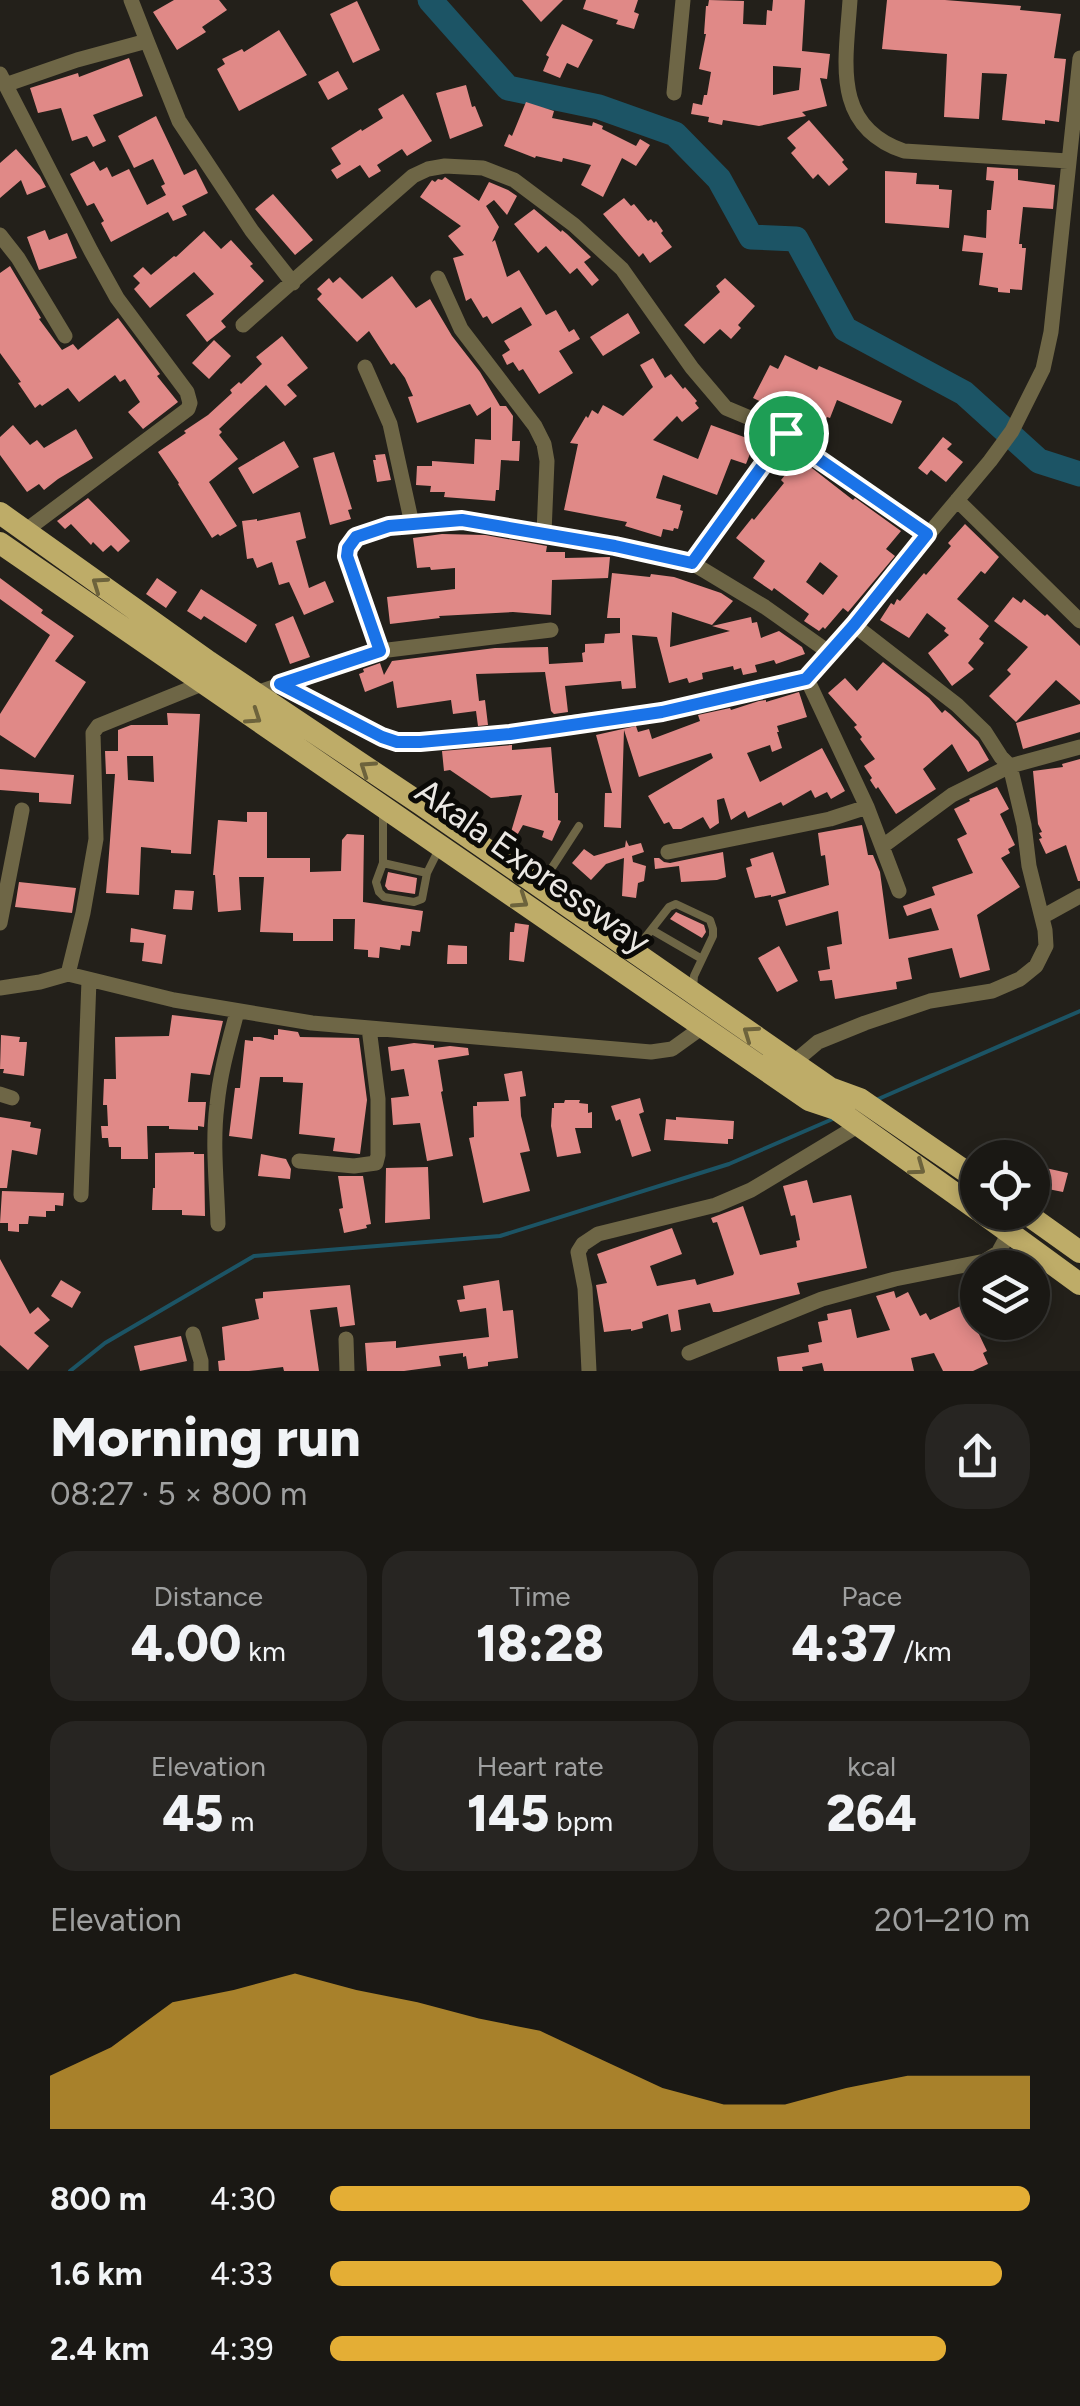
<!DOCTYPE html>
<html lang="en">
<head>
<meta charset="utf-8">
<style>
	:root { --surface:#1a1814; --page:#272522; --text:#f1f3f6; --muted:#9fa0a0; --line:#383734; --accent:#e4ae35 }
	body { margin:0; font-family:Figtree,sans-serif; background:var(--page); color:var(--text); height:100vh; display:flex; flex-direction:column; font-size:38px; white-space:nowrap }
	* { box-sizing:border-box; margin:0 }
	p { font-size:32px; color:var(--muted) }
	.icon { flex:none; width:55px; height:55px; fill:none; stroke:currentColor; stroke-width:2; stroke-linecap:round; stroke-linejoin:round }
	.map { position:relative; height:1371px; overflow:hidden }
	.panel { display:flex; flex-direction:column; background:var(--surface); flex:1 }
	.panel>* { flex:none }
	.fabs { position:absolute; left:960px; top:1140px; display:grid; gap:20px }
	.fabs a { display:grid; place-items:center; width:90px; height:90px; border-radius:50%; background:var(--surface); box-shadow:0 5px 15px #0003,0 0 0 2px var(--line); font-size:50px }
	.pin { position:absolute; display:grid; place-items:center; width:85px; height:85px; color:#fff; margin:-42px; border:5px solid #fff; border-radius:50%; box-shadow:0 2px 10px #0007 }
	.round { display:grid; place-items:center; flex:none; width:105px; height:105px; border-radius:40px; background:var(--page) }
	.head { display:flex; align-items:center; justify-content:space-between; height:170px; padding:0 50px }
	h1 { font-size:55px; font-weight:800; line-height:75px }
	.stats { display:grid; grid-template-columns:repeat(3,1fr); gap:15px; height:170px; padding:10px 50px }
	.stats div { display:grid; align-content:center; border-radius:25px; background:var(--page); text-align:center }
	.stats b { font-size:50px; font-weight:800 }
	.stats small { font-size:28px; font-weight:400 }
	.stats p { font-size:28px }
	.chart { height:280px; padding:20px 50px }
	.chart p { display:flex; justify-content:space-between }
	.chart svg { width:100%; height:180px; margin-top:10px; fill:var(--accent); opacity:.7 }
	ul { padding:0 50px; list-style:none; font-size:32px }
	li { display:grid; grid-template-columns:160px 120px 1fr; align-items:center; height:75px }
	li i { height:25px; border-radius:12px; background:var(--accent) }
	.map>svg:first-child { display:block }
</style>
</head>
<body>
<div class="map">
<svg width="1080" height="1371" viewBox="0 0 1080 1371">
	<rect width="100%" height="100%" fill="#23201a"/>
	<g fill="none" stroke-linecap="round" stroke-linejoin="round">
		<!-- stream -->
		<path stroke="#1c5465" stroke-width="4" d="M876 1100 1080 1011
			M70 1371 105 1343 254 1256 500 1236 729 1164 835 1118"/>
		<!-- river -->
		<path stroke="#1c5465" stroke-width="25" d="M430 0 508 88 599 107 675 134 719 179 751 237 796 239 845 329 964 393 1039 461 1080 474"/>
	</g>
	<!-- building -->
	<path fill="#e08987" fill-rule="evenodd" d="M174 0H219L227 10 202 27 206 32 177 50 153 12Z
		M522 0H563L541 22Z
		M586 0H638L634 12 639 14 634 29 616 24 618 20 583 9Z
		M709 0 744 1 743 24 766 25 767 10 772 11 773 0H805L802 51 830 54 827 79 820 78 827 106 802 112 806 116 759 126 723 120 722 125 708 122 709 117 691 114 693 103 702 105 704 95H707L711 72 699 69 706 34H704L706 6H708ZM773 66 801 68 799 90 773 95Z
		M887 0H945L1021 6 1020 10 1061 14 1054 58 1066 59 1059 122 1045 120V124L1002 120 1007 74 982 73 979 119 944 117 947 54 882 49Z
		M357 1 380 50 353 63 330 14Z
		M562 24 593 40 578 68 567 63 560 78 543 71 549 57 546 55Z
		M279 30 307 75 239 111 217 69 225 64 222 59 242 49 244 52Z
		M129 58 143 96 93 115 106 141 93 147 87 136 72 141 61 108 38 113 30 88 78 73 79 77Z
		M338 71 348 89 328 100 318 82Z
		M466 85 472 107 475 106 483 126 450 139 436 93Z
		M403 94 432 141 407 156 402 149 377 165 381 171 369 178 360 165 337 179 331 170 341 164 331 148 361 129 362 131 383 118 378 109Z
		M526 102 554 111 552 118 592 126 593 122 603 126 602 129 636 146 640 139 650 145 636 166 622 158 603 197 581 185 591 165 563 158 562 162 536 156 535 158 504 146 509 134 512 136Z
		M156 116 184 175 196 169 208 193 182 206 187 215 173 221 168 212 111 242 101 223 104 221 94 203 87 206 70 174 94 161 100 171 107 167 112 177 129 169 147 205 166 195 161 186 165 184 153 159 134 168 118 136Z
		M809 120 844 160 842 162 848 169 829 186 818 174 813 179 791 153 796 148 787 138Z
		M16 149 40 176 46 187 27 195 21 180 0 198V163Z
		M987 167 1018 169V180L1055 185 1053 209 1023 207 1019 244H1022V248H1026L1022 290 1010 289V293L998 292V288L979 285 983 253 962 251 964 235 986 238 987 210H991L994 181 986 180Z
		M885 171 917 173 916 184 939 185V189L952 190 949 228 885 223Z
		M445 177 479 201 489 182 508 190 517 196 507 215 494 200 486 206 499 227 492 242 495 240 507 277 519 270 546 315 556 310 569 332 574 329 580 339 559 351 573 373 539 394 523 369 519 371 513 362 507 365 502 355 510 350 504 341 532 325 521 307 492 324 487 316 483 318 471 298 466 301 453 258 464 255 448 236 461 226 420 197 432 180 435 182 438 179 442 180Z
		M273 194 313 240 295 255 255 209Z
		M624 198 631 206 634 204 648 221 651 219 654 223 656 221 663 231 661 233 672 247 650 263 643 253 639 257 603 214Z
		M534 209 561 232 562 230 567 234 591 257 584 262 599 280 592 286 577 268 570 274 546 246 538 253 514 224Z
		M45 230 49 240 67 233 77 258 39 270 27 237Z
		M204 231 221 249 231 240 253 264 250 266 264 281 221 321 226 327 207 342 186 315 214 294 194 272 150 308 134 289 140 283 133 276 143 267 151 275 174 256 176 257Z
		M10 266 41 318 39 319 62 350 73 344 78 350 118 318 160 374 157 376 178 402 143 429 128 412 140 402 125 379 120 382 115 375 79 402 68 388 42 406 40 404 35 408 18 383 21 382 0 353V273Z
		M392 276 416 308 430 299 452 336 480 372 500 406H506L513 416 512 441H520L519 461 501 460 499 490H496L495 501 444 497 445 492H430L431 486 416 485 417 466H432V461L474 464 475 439 491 440V407L477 416 470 404 417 423 408 397 413 396 405 378 394 363 391 365 369 331 357 342 317 299 322 294 317 289 329 278 333 283 340 277 362 299Z
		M725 278 755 306 738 325 741 328 731 339 720 329 704 344 684 325 720 292 716 286Z
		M628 313 640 333 603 356 590 337Z
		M282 336 308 368 287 385 297 396 285 406 266 385 219 429 222 432 219 435 238 459 209 482 237 526 220 536 218 534 212 538 178 484 179 483 158 452 186 433 184 431 208 415 232 393 230 390 239 382 241 384 262 364 256 357Z
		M214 340 231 356 209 379 192 363Z
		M785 355 817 370 819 366 902 401 892 424 837 400 830 418 827 417 825 422 800 413 807 397 774 408 753 398 770 365 778 369Z
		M653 358 665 378 671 374 683 389 685 387 697 401 695 403 699 408 682 422 677 416 653 440 698 459 711 425 755 441 746 464 731 459 717 495 663 475 656 498 681 505 680 510 683 511 678 529 674 528 673 531 663 529 661 537 625 526 627 522 564 510 578 444 570 443 586 416 588 418 592 410 598 414 603 405 623 416 653 387 640 365Z
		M13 425 30 445 37 440 44 448 76 429 93 458 58 479 44 490 39 484 27 492 0 455V437Z
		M943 437 952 444 947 449 963 462 946 482 931 470 927 475 918 468Z
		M284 441 299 467 253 494 238 468Z
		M334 452 352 509 348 510 351 519 330 525 313 458Z
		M385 454 391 480 377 482 373 460H376L375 455Z
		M799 458 853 500 855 498 901 531 886 549 895 556 848 612 843 608 825 629 823 627 819 631 804 621 809 614 774 588 772 591 753 578 765 561 736 538 752 518 754 520 784 483 781 480ZM820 562 838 576 823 595 806 582Z
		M88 498 130 541 118 552 111 545 103 552 93 542 91 545 71 524 65 529 57 521Z
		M300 512 306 538 296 541 309 588 325 581 334 602 304 615 289 582 279 585 272 562 257 568 253 558 247 559 242 521 257 519V521Z
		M965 524 999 557 985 574 981 571 957 599 989 626 979 639 984 643 968 663 974 669 952 686 928 653 949 635 944 631 946 628 927 613 909 638 880 620 891 603 894 605 897 599 900 601 924 573 926 575 951 546 948 543Z
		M442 534 485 535 547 546 546 552H565V558L610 557 608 578 552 580 551 615 513 612 439 616 440 618 390 624 387 597 455 589V568L431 570 430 567 417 568 413 538Z
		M612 573 650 577 651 574 674 577 721 593 733 601 712 625 672 612 670 647 730 631 712 626 751 617 752 623 757 622 761 638 779 631 802 647 805 654 776 664 774 660 755 665 757 672 743 675 741 668 734 670 733 666 702 673 703 679 689 683 687 678 669 683 657 637 632 635 636 688 622 689 621 681 565 686 568 712 554 714 551 711 545 672 476 674 479 701 485 700 488 725 478 726 476 711 453 714 451 700 397 708 393 681 365 692 359 674 364 672 363 669 380 663 384 675 392 661 495 648 548 647 549 664 583 662 582 653 585 652V644L604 643 605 634 620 633V618H607Z
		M0 578 43 610 41 613 74 636 55 661 86 682 35 758 0 735V714L50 635 0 599Z
		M157 578 177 592 166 608 146 594Z
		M201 589 257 625 246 643 204 616 201 620 187 611Z
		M1013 597 1021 603 1024 599 1045 616 1047 614 1080 646V701L1056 680 1016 722 989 696 1011 674 1007 670 1028 647 994 621Z
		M293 616 310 657 290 664 275 624Z
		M883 662 929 698 942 713 945 710 950 714 978 741 989 760 968 772 952 744 923 769 936 789 896 814 878 787 876 789 870 780 872 778 864 766 875 759 860 739 862 737 854 727 857 725 828 693 845 678 857 691Z
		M799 692 807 717 777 726 779 732H777L782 748 772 752 770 745 747 753 760 782 822 748 845 791 831 799 827 792 815 798 811 790 783 806 781 802 748 818 745 811 731 820 724 798 717 800 719 823 710 829 703 817 681 829H673L669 822 664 824 648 796 713 758 711 753 639 777 624 730 621 828 604 827 605 793H612L596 735 636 726 638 732 649 729 652 739 700 721 698 715 730 708 731 710 759 701 766 700V702Z
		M1080 704V732L1023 749 1016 723Z
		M167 713 200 714 191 854 171 853V850L141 847 139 895 106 893 115 774H106L105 751H118V730L131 725H168ZM127 756H153L154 782 128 780Z
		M512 745V750L551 747 555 793H558V820L561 821 552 841 542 837 544 831 523 825 512 844 508 842 522 795 491 798 450 770 444 771 442 751Z
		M1080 759V881H1078L1066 845 1046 854 1039 839 1042 838 1039 833 1042 832 1038 824 1033 771 1063 767 1062 764Z
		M0 769 74 775 71 804 39 802V793L0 790Z
		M997 787 1009 809 1000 814 1015 845 1008 849 1010 853 1001 858 1020 887 977 915 990 970 960 978 952 948 908 958 912 979 896 982 897 989 835 999 832 980 820 981 818 971 830 969 827 947 842 944 838 911 786 926 778 900 829 885 825 855 821 856 818 833 862 825 868 855H873L880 872 889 939 939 930 931 908 907 916 903 906 935 895 932 887 973 873 957 839 967 834 954 809 970 801 969 799Z
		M247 812H267V858H310V872L341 871 342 840 347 834 364 835 363 902 423 911 420 932 412 931 410 946 401 945 400 950 380 947 379 958 368 957V950L354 949 355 919H333V941H293V933L260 932 264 877H239L241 910 218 912 215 875H213L218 820 247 822Z
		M626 840 629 846 641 843 644 852 632 856 633 862 646 866 644 881 638 883 636 898 622 896 624 858 606 864 591 880 572 863 584 849 594 856 625 847Z
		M723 852 726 877 717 880 681 882 679 866 655 869 654 858H659L664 862 670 863Z
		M773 852 786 893 771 897V895L755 898 746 868 752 866 750 859Z
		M388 872 417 878 415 894 388 890 385 886Z
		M19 882 76 888 72 913 15 907Z
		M175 890 194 891 192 910 173 909Z
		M676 912 704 925 706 932 702 938 670 919Z
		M515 923 529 925 524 962 509 960 510 932H514Z
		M131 928 166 935 162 964 142 961 144 943 130 942Z
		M448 945 467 946V964H447Z
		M779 946 798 981 777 992 758 958Z
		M172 1015 223 1021 210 1075 191 1073 188 1102H206L204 1127 198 1126V1130L169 1129V1126H147L148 1159H121V1147H109L108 1138H102L101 1126H108L107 1105H103L104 1079H116L115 1037 169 1036Z
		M278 1029 298 1032 300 1037 359 1038 367 1100 360 1154 333 1151 335 1138 299 1134 303 1083 283 1082V1077H260L252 1139 229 1136 235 1088H240L245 1040 253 1041V1037H260L274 1040V1035H278Z
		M1 1035 20 1037 19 1042H27L24 1076 3 1073 4 1069H0Z
		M414 1043 434 1045V1048L450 1046 468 1048 469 1055 438 1060 443 1091 441 1092 453 1156 427 1161 420 1123 393 1125 391 1098 409 1096 404 1069 391 1071 388 1047Z
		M522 1071 526 1096 520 1097 521 1116 530 1151 520 1153 530 1191 483 1203 469 1138 474 1137 473 1106H477V1102L509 1101 504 1074Z
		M640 1098 644 1112 639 1114 651 1151 632 1157 620 1119 616 1121 611 1106Z
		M565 1100H580L579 1103 588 1104V1113L592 1112V1128H575L581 1153 557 1157 551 1126 552 1108H554V1103H564Z
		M0 1117 31 1122 30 1127 41 1129 37 1155 12 1150 7 1188H0Z
		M676 1117 734 1121 733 1139H728V1144L664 1140 666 1119 676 1120Z
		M194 1152V1154H204L205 1216 182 1215V1210H152L153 1188H155V1153Z
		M261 1154 286 1159 291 1169 290 1179 258 1176Z
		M1032 1165 1068 1173 1063 1192 1048 1189V1187L1032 1182Z
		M428 1167 430 1219 385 1223 386 1168Z
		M338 1176H363L371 1224 366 1225 367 1228 344 1233 339 1209 343 1208Z
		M807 1180 813 1203 851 1195 867 1268 797 1283 800 1294 719 1312H713L710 1303 678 1310 681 1330 671 1332 668 1314 642 1322 643 1328 631 1331V1329L604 1332 596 1285 607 1283 597 1254 672 1228 682 1254 650 1266 657 1286 695 1279 697 1285 733 1275 734 1273 717 1222 713 1223 711 1218 743 1206 760 1255 797 1247 796 1241 800 1240 795 1215 791 1216 783 1186Z
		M2 1191 64 1193 63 1206 55 1205V1211H46V1217L29 1216 28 1224H19V1232L8 1231V1223H0Z
		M0 1259 30 1314 38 1307 50 1320 34 1333 49 1346 28 1370 0 1345Z
		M61 1280 81 1292 72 1308 51 1296Z
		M499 1280 503 1311 513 1310 518 1358 488 1362V1366L468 1369 466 1356 463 1357V1353L439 1356 441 1366 404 1371H367L365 1343 396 1341V1348L489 1337 486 1308 460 1312 457 1300 465 1299 463 1286Z
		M350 1285 355 1325 340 1327 337 1307 310 1310 319 1371H284L283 1367 249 1371H219L218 1361 225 1360 222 1327 259 1319 255 1299 263 1298V1292Z
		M894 1291 896 1298 908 1292 920 1316 926 1313 930 1320 978 1298 976 1328 987 1351 983 1353 988 1364 973 1371H943L934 1353 911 1358 914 1371H824L822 1363 802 1367 803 1371H779L777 1357 809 1352 808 1345 822 1342 818 1322 828 1320 827 1314 851 1309 857 1338 890 1330 876 1296Z
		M181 1336 187 1361 140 1371 134 1346Z"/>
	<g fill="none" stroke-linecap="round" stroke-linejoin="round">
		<!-- lane -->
		<path stroke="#6e6646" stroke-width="8" d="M383 810V863L376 882 379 892 384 897 414 902 422 899 427 873 438 851
			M383 863 427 873
			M542 883 579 826
			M652 930 702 959
			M637 948 669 907 676 904 710 920 713 929V936L694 976 693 988"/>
		<!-- street -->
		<path stroke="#6e6646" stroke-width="15" d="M131 0 147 41
			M850 0C846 61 831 126 904 151L1068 161
			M0 74 91 251 117 298 187 392 190 403 188 409 25 531
			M5 85 77 60 147 41 179 121 252 231 293 283
			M674 93 683 0
			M0 235 18 258 65 336
			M438 278 461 329 535 426 544 444 547 461 544 533
			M243 325 413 176 428 169 445 166 483 168 514 180 574 225 622 269 692 368 726 408 786 433 814 456 927 534
			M365 367 390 424 412 524
			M957 500 1080 621
			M692 563 786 433
			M380 651 347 556V548L356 537 389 526 462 520 615 546 692 563 765 607 830 653
			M807 679 867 807 899 891
			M280 684 382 737 397 742H420L509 734 561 724 662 711 807 679 990 461 1012 431 1043 369 1051 332 1080 58
			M256 693 380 651 551 630
			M883 846 952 795 1010 766 1080 747
			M668 852 830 819 867 807
			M1042 917 1080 896
			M0 923 22 810
			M68 974 83 913 96 839 93 733 98 726 204 683
			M0 988 40 982 68 974 174 1000 312 1023 651 1052 672 1049 704 1026
			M793 1063 818 1042 865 1023 930 1001 992 991 1020 979 1036 966 1046 946 1045 930 1029 866 1024 825 1010 766 1001 757 985 732 957 705 854 625
			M0 1094 12 1098
			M299 1161 354 1166 376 1163 378 1155V1099L369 1028
			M81 1195 89 980
			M218 1224C217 1185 212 1144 217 1105 220 1073 229 1042 237 1012
			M193 1334 201 1361V1371
			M346 1339 347 1371
			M689 1353 822 1299 895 1279 985 1261 998 1253 1009 1233
			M589 1371 585 1288 578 1252 583 1244 598 1234 716 1205 751 1190 859 1125"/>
		<!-- primary -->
		<path stroke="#beac68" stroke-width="22" d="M0 513 209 662 421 804 830 1088 860 1099 978 1180
			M0 543 809 1100 836 1109 978 1210
			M981 1212 1080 1284
			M1024 1212 1080 1252"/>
	</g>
	<!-- one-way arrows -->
	<defs><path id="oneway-chevron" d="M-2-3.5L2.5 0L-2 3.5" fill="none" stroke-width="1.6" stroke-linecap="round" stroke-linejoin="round" transform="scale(2.5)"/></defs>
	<g stroke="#6d633c">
		<use href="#oneway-chevron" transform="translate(99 584) rotate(-145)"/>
		<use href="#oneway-chevron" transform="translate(254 717) rotate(34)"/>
		<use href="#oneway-chevron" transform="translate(367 768) rotate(-146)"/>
		<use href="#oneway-chevron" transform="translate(521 901) rotate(34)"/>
		<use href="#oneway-chevron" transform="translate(750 1033) rotate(-145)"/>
		<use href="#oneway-chevron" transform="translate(918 1168) rotate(36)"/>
	</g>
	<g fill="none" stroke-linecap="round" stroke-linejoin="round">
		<!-- route casing -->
		<g stroke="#fff" stroke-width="20">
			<path id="route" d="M786 433 814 456 927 534 854 625 806 679 662 712 510 734 420 742H397L382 737 280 684 380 651 347 556 348 548 356 537 389 526 462 520 615 546 692 563Z"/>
		</g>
		<!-- route -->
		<use href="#route" stroke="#1a73e8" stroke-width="12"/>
	</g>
	<g text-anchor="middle" stroke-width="10" stroke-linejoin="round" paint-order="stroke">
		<!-- street labels -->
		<g font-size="35" fill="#ebe8e4" stroke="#0b0a07">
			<text transform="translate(533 866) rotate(35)" y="12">Akala Expressway</text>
		</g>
	</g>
</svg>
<div class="fabs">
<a><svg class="icon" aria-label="locate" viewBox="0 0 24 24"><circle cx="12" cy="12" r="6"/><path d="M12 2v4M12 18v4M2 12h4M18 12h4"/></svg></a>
<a><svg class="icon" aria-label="layers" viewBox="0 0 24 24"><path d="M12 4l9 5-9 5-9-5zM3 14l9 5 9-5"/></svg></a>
</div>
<div class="pin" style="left:786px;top:433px;background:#1e9e55"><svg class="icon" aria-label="arrive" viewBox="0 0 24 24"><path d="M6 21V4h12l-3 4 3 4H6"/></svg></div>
</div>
<section class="panel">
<div class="head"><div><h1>Morning run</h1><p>08:27 · 5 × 800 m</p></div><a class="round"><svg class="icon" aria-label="share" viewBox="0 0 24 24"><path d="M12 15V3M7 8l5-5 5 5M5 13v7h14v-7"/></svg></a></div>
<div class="stats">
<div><p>Distance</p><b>4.00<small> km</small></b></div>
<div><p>Time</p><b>18:28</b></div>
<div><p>Pace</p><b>4:37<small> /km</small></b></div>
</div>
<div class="stats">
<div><p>Elevation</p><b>45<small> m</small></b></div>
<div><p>Heart rate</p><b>145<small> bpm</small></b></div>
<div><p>kcal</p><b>264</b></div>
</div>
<div class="chart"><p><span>Elevation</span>201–210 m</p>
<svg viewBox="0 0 160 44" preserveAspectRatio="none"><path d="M0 44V31L10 24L20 13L30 10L40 6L50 10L60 13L70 17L80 20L90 27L100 34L110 38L120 38L130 34L140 31L150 31L160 31V44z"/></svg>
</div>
<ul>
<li><b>800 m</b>4:30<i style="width:100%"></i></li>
<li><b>1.6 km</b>4:33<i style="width:96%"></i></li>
<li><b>2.4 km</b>4:39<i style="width:88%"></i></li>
</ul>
</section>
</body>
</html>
